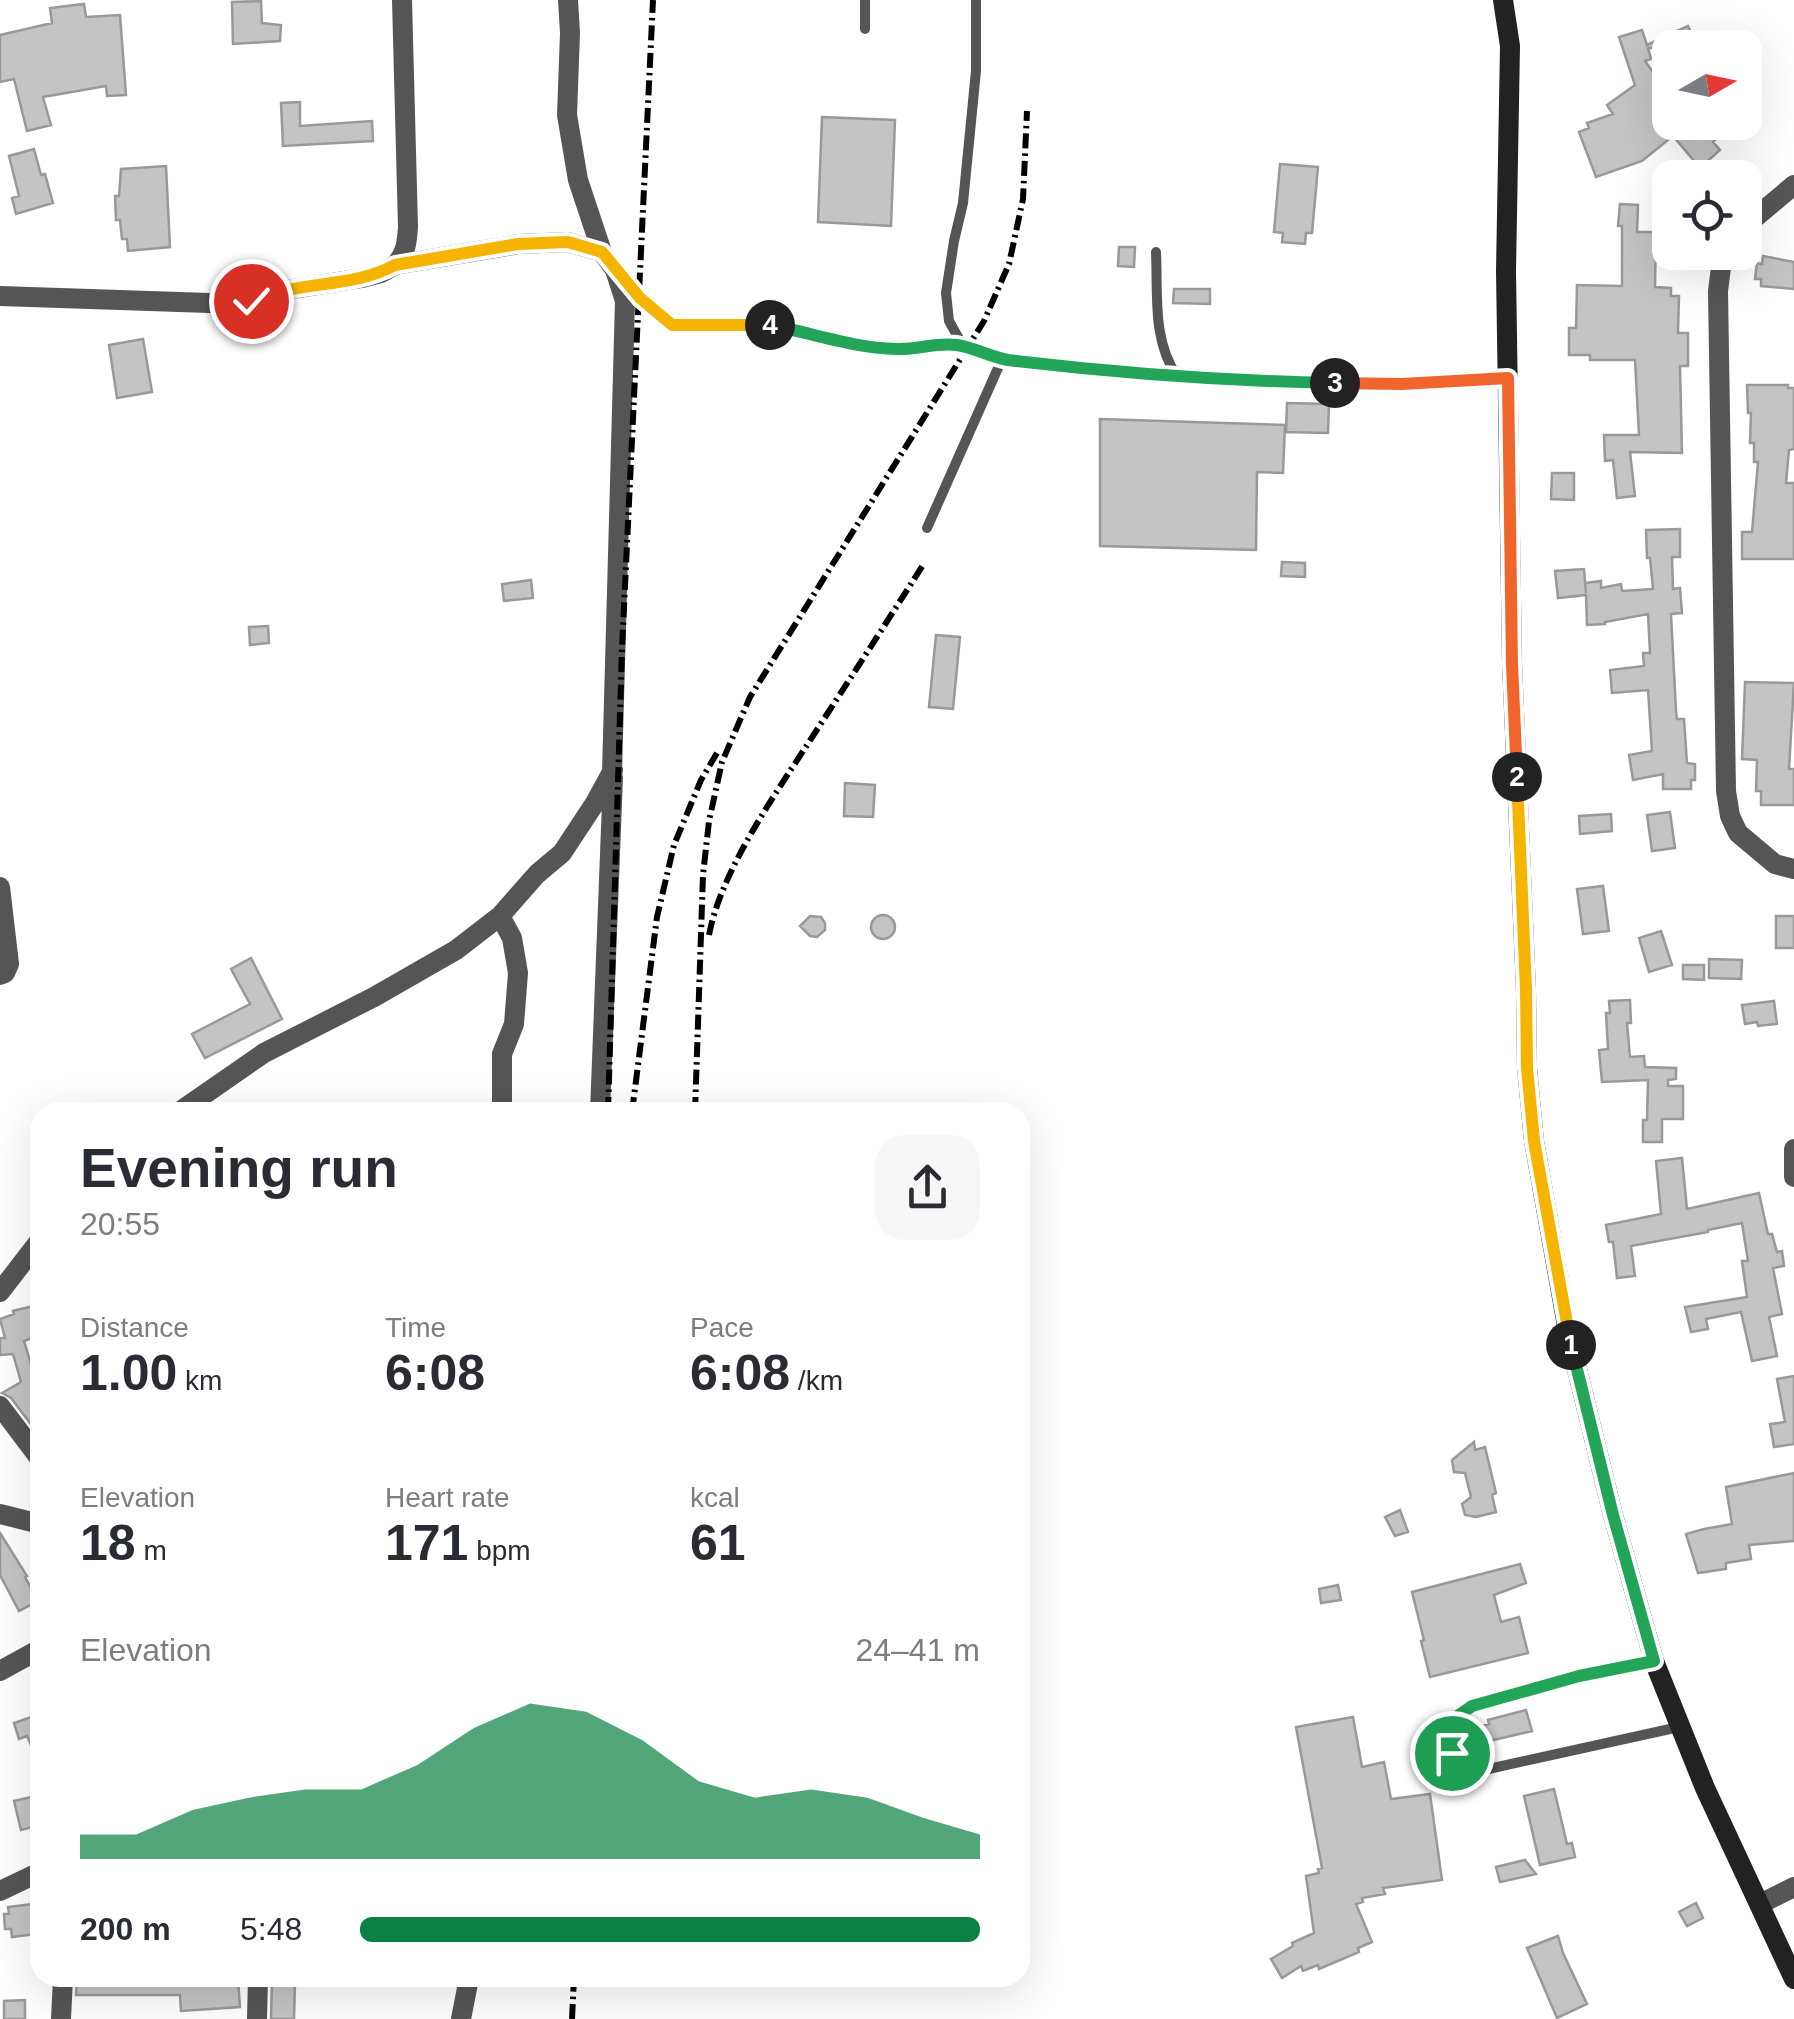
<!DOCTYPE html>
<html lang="en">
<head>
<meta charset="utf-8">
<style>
	:root { --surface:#fff; --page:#f7f7f7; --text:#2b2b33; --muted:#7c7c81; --accent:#0b8043 }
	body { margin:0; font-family:Arial,sans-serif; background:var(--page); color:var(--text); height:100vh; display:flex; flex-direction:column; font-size:38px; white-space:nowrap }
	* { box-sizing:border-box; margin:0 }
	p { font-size:32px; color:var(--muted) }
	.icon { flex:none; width:55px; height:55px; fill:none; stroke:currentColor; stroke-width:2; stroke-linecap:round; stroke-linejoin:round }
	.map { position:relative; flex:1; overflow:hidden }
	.side { position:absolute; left:30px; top:1102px; width:1000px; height:885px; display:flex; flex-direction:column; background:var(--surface); border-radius:30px; box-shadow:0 10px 40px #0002 }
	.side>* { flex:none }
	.needle { width:65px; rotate:81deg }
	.controls { position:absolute; left:1652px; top:30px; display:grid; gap:20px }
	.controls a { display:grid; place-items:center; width:110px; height:110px; border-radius:20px; background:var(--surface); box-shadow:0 10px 40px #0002; font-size:50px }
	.pin { position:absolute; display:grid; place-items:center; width:85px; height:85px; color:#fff; margin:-42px; border:5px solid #fff; border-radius:50%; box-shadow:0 2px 10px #0007 }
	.km { position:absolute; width:50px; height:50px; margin:-25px; border-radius:50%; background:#222; color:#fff; font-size:28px; line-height:50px; text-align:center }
	.round { display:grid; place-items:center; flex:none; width:105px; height:105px; border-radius:30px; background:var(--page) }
	.headline { display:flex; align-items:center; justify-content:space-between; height:170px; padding:0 50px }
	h1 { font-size:55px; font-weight:700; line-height:75px }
	.stats { display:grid; grid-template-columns:repeat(3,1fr); gap:15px; height:170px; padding:10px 50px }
	.stats div { display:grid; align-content:center }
	.stats b { font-size:50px; font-weight:700 }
	.stats small { font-size:28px; font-weight:400 }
	.stats p { font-size:28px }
	.chart { height:280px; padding:20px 50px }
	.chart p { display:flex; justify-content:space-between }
	.chart svg { width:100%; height:180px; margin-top:10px; fill:var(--accent); opacity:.7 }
	ul { padding:0 50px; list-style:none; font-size:32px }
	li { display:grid; grid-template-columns:160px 120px 1fr; align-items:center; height:75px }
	li i { height:25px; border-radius:12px; background:var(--accent) }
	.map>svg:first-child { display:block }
</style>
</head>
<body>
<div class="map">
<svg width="1794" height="2019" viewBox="0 0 1794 2019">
	<rect width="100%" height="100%" fill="#fff"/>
	<!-- building -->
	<path fill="#c4c4c4" stroke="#999" stroke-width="2.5" d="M261 1 262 23 281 25 280 41 233 44 232 2Z
		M84 4 86 17 120 15 126 95 107 96 106 86 43 97 51 125 27 131 14 79 0 82V35L52 23 50 8Z
		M1688 26 1698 48H1648L1651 59 1645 61 1670 96V122H1733L1713 142 1720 150 1700 168 1673 136 1642 161 1596 177 1579 132 1589 128 1587 123 1613 114 1607 105 1635 85 1619 37 1642 30 1647 45Z
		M300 102V126L372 121 373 141 283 146 281 103Z
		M822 117 895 120 891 226 818 222Z
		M34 149 41 175 45 174 53 203 16 214 12 198 19 196 9 156Z
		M1280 164 1318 167 1312 233H1306L1305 244 1282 242 1283 233 1274 232Z
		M166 166 170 247 128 251 127 239H122L120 220H116L115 196H119L121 169Z
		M1620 204 1638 205 1637 232H1656L1655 287 1671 288V296H1679L1678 333H1688V366H1680L1682 453 1630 452 1635 496 1617 498 1613 460 1605 461 1604 435H1639L1635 360H1590V355H1569V328H1576L1577 285 1622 286V226H1618Z
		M1119 247H1135L1134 267 1118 266Z
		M1763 256 1794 262V289L1761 286V279H1755L1757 263 1762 264Z
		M1174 289H1210V304L1173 303Z
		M143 339 152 392 117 398 109 345Z
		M1747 385H1788V388H1794V449L1789 450 1786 483H1794V559H1742V532H1752L1758 462H1754V443H1750L1751 413H1748Z
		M1287 403 1329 404 1328 433 1286 432Z
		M1100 419 1285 425 1283 473 1257 472 1256 550 1100 546Z
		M1552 473H1574V500L1551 499Z
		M1680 529V557H1672L1673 589 1680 588 1682 613 1671 614 1676 711 1677 719H1684L1687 763 1695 764V780H1691V789H1663V774L1633 780 1629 755 1652 751 1648 690 1612 693 1610 670 1644 666 1643 653H1650L1648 614 1605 622V624L1587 625 1586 595 1558 598 1555 571 1584 569 1586 593 1585 583 1601 581V588L1621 584 1622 591 1653 589 1650 558H1647L1646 530Z
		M1282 562 1305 563V577L1281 576Z
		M531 580 533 598 504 601 502 584Z
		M268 626 269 643 250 645 249 627Z
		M936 635 960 637 953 709 929 707Z
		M1745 682 1794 683 1789 769H1794V805H1761V791H1756L1757 760 1742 759Z
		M845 783 875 785 873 817 844 816Z
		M1670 812 1675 848 1652 851 1647 815Z
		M1611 814 1612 831 1580 834 1579 816Z
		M1603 886 1609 931 1583 934 1577 889Z
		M871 927a12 12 0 1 1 24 0a12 12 0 1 1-24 0Z
		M810 916 821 917 825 923V930L817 937 810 936 800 926Z
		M1776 916H1794V948H1776Z
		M1661 931 1672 965 1649 972 1639 938Z
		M251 958 282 1019 205 1058 192 1034 250 1004 231 969Z
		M1709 959 1742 960 1741 979 1709 978Z
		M1683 965H1704V980L1683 979Z
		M1630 1000 1631 1023H1627L1630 1057 1644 1056 1645 1067 1676 1068V1079L1668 1080V1086H1683V1119H1662V1142H1643V1120H1647L1648 1080 1602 1082 1599 1050 1608 1049 1606 1013H1610L1609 1001Z
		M1774 1001 1777 1024 1758 1026 1757 1022 1745 1024 1742 1005Z
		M1682 1158 1687 1209 1759 1193 1768 1234H1772L1777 1252 1782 1251 1784 1266 1773 1268 1782 1314 1769 1317 1777 1356 1752 1361 1741 1312 1706 1319 1708 1329 1691 1332 1685 1307 1747 1297 1742 1261H1748L1742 1223 1708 1230V1232L1631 1246 1635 1276 1617 1278 1613 1242H1609L1606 1225 1661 1214 1656 1161Z
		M33 1306 37 1319 40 1318V1335L24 1341 36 1381 40 1380V1436L11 1398 2 1393 21 1382 13 1354 0 1355V1338H5L0 1319 14 1314 13 1311Z
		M1794 1376V1444L1774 1447 1770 1424 1785 1422 1777 1379Z
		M1474 1442 1475 1450 1485 1447 1496 1493 1492 1495 1496 1512 1476 1517 1465 1515 1462 1504 1471 1497 1465 1473 1454 1472 1452 1460Z
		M1794 1473V1541L1749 1545 1751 1559 1726 1563V1569L1698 1573 1686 1534 1704 1529 1732 1524 1726 1487Z
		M1400 1510 1408 1532 1395 1536 1385 1517Z
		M0 1533 27 1576 25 1577 38 1601 19 1611 0 1575Z
		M1520 1564 1526 1583 1494 1595 1501 1622 1519 1617 1528 1653 1430 1677 1421 1641 1424 1640 1412 1592Z
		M1338 1585 1341 1600 1321 1603 1319 1589Z
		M1526 1710 1532 1731 1485 1742 1486 1745 1468 1750 1462 1731 1489 1724 1488 1720Z
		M37 1715 40 1723V1766L27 1736 19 1739 14 1723Z
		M1353 1717 1362 1767 1384 1762 1391 1799 1430 1794 1442 1880 1383 1888 1385 1894 1362 1898 1363 1902 1356 1904 1372 1942 1358 1948 1359 1952 1319 1969 1318 1965 1303 1971 1301 1966 1282 1978 1271 1959 1293 1946 1292 1943 1314 1933 1306 1876 1319 1873 1318 1869 1322 1868 1296 1727Z
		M1554 1789 1567 1844 1572 1843 1575 1857 1540 1865 1524 1796Z
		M40 1795V1825L21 1830 14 1801Z
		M1525 1860 1536 1874 1500 1882 1496 1867Z
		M1696 1903 1703 1918 1687 1926 1679 1912Z
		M33 1904 36 1934 12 1937 11 1929H5L4 1914H9L8 1907Z
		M1558 1936 1563 1953 1587 2004 1557 2018 1527 1948Z
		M77 1978H238L240 2007 181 2011 180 1995H76Z
		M272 1982 295 1983 294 2019H271Z
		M25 2000V2019H4V2001Z"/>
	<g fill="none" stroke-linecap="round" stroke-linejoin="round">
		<!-- service -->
		<path stroke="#555" stroke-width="10" d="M865 29V0
			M1156 252C1158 293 1152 340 1177 376
			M624 280 640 298 672 325H771L854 345 899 350 944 343 963 346 1002 359 1177 376 1293 382 1402 384 1507 378
			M963 346 949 321 946 293 954 241 963 203 976 71V0
			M927 528 1002 359
			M1654 1661 1579 1676 1472 1706 1455 1718 1448 1735 1453 1753 1465 1767 1484 1770 1679 1727"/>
		<!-- minor -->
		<path stroke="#555" stroke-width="20" d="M568 0 570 33 567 115 578 180 602 252 615 270 625 301 612 773
			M1745 226 1794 185
			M1723 252 1718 291 1726 791 1730 816 1738 833 1775 864 1794 869
			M395 265C406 254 407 242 408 227L402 0
			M0 296 209 303 251 301 281 291 362 278 381 273 395 265 519 244 568 242 602 252
			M0 887 9 964 5 973 0 975
			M500 916 512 938 518 973 514 1024 502 1054V1112
			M179 1112 264 1053 374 997 456 950 500 916 537 874 562 853 595 803 613 770
			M600 1112 613 777
			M1794 1149V1177
			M0 1292 40 1240
			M0 1406 40 1459
			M0 1514 40 1524
			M0 1671 40 1649
			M0 1891 40 1872
			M1760 1904 1794 1887
			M61 2019 63 1978
			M257 2019 258 1978
			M461 2019 469 1978"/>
		<!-- secondary -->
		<path stroke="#222" stroke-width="20" d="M1503 0 1510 46 1506 271 1512 664 1526 990 1527 1068 1534 1141 1569 1337 1613 1515 1654 1661 1705 1788 1794 1979"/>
		<!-- rail -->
		<path stroke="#000" stroke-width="6" stroke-dasharray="15 5 2.5 5" stroke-linecap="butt" d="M709 935C721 872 772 799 807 745 846 685 885 625 923 565
			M608 1112 622 649 653 0
			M632 1112 657 917 674 845 701 780 717 753
			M695 1112 703 875 709 821 722 762 750 697 984 321 1009 264 1023 199 1027 111
			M572 2019 574 1978"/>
	</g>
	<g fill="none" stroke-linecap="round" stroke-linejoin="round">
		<!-- split-1 casing -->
		<g stroke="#fff" stroke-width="20">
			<path id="split-1" d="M1452 1753 1448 1735 1455 1718 1472 1706 1579 1676 1654 1661 1613 1515 1571 1345"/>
		</g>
		<!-- split-2 casing -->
		<g stroke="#fff" stroke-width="20">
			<path id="split-2" d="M1517 777 1526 990 1527 1068 1534 1141 1571 1345"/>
		</g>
		<!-- split-3 casing -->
		<g stroke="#fff" stroke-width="20">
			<path id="split-3" d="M1335 383 1402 384 1508 378 1512 664 1517 777"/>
		</g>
		<!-- split-4 casing -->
		<g stroke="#fff" stroke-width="20">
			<path id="split-4" d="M770 325C812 333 853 348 897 349 917 350 936 342 957 345 975 348 991 357 1008 360 1117 373 1226 381 1335 383"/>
		</g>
		<!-- split-5 casing -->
		<g stroke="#fff" stroke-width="20">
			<path id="split-5" d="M251 301C262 297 272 293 283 291 321 282 360 284 395 265L518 244 568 242 602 252 640 298 672 325H770"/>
		</g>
		<!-- split-1 -->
		<use href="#split-1" stroke="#22a559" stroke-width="12"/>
		<!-- split-2 -->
		<use href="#split-2" stroke="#f5b400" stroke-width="12"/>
		<!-- split-3 -->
		<use href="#split-3" stroke="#f0652b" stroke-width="12"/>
		<!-- split-4 -->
		<use href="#split-4" stroke="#22a559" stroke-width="12"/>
		<!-- split-5 -->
		<use href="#split-5" stroke="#f5b400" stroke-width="12"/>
	</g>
</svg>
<div class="controls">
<a><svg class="needle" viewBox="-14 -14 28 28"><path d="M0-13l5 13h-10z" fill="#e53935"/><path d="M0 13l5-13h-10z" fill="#7c7c81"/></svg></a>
<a><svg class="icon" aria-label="locate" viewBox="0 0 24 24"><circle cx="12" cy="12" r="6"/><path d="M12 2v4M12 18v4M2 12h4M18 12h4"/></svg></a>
</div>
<div class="pin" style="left:1452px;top:1753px;background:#1e9e55"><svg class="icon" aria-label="arrive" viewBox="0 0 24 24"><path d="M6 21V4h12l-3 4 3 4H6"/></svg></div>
<div class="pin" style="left:251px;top:301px;background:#d93025"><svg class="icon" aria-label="check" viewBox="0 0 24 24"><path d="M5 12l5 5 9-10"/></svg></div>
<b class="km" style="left:1571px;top:1345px">1</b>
<b class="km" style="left:1517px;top:777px">2</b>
<b class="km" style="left:1335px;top:383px">3</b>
<b class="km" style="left:770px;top:325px">4</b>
<section class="side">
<div class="headline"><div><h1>Evening run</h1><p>20:55</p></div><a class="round"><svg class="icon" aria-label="share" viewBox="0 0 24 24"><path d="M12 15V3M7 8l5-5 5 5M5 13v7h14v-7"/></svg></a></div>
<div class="stats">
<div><p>Distance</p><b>1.00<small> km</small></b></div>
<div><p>Time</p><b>6:08</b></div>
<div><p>Pace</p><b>6:08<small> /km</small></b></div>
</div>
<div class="stats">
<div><p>Elevation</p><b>18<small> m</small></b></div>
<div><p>Heart rate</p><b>171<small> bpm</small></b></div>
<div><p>kcal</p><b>61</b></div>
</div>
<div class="chart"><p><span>Elevation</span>24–41 m</p>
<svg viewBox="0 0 160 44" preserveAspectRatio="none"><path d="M0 44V38L10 38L20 32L30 29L40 27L50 27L60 21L70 12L80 6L90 8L100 15L110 25L120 29L130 27L140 29L150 34L160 38V44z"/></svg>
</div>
<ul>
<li><b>200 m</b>5:48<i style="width:100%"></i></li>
</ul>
</section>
</div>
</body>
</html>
